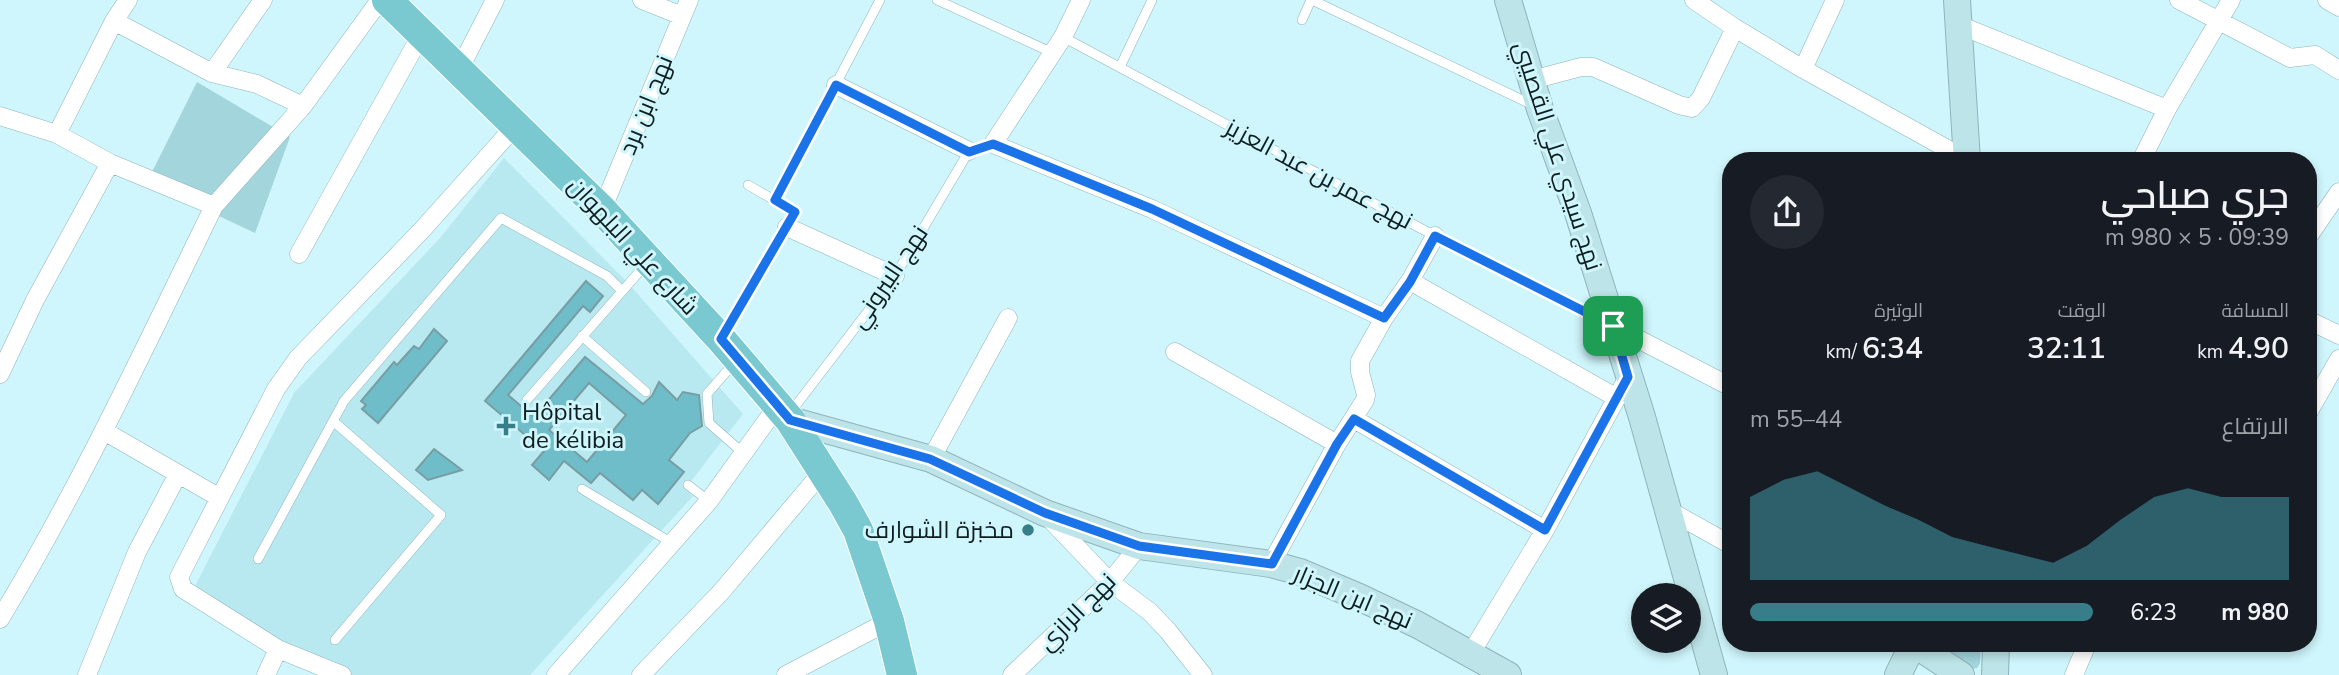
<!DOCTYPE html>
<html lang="ar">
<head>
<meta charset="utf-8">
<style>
	:root { --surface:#171b24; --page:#242831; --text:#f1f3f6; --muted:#9ea1a6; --accent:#377e88 }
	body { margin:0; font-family:"Nunito Sans",Cairo,sans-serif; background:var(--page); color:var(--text); direction:rtl; height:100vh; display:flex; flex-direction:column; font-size:26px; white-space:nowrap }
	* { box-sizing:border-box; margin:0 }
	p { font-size:23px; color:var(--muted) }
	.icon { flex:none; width:38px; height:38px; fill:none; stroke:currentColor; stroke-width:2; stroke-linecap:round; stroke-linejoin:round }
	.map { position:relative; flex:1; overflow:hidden; direction:ltr }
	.side { position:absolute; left:1722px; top:152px; width:595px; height:500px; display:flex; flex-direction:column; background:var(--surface); border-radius:28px; box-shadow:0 4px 10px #0003; direction:rtl }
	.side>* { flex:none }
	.fabs { position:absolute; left:1631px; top:583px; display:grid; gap:14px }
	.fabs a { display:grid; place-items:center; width:70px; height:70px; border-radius:50%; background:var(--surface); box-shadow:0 4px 10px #0003; font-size:35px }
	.pin { position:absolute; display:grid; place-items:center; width:60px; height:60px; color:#fff; margin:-30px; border-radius:14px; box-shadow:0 4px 10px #0006 }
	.round { display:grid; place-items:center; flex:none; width:74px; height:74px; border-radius:37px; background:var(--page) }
	.summary { display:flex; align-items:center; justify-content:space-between; height:119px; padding:0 28px }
	h1 { font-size:38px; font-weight:600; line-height:52px }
	.figures { display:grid; grid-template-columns:repeat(3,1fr); gap:10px; height:119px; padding:7px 28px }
	.figures div { display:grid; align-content:center }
	.figures b { font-size:30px; font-weight:600 }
	.figures small { font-size:19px; font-weight:400 }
	.figures p { font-size:19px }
	.chart { height:196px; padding:14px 28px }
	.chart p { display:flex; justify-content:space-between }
	.chart svg { width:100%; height:126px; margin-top:7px; fill:var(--accent); opacity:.7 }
	ul { padding:0 28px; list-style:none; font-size:23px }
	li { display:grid; grid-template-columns:112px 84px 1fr; align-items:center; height:52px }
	li i { height:18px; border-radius:9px; background:var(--accent) }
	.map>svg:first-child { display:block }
</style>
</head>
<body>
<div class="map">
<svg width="2339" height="675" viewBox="0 0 2339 675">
	<rect width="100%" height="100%" fill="#cff6fc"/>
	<!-- built -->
	<path fill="#b9e9f0" d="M504 158 628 283 743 414 685 489 693 496 530 675H320L195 586 294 393 440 238Z"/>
	<!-- green -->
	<path fill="#a2d5dc" d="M197 82 290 137 255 233 147 182Z
		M1929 644H1981L1980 663 1977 668 1971 669Z"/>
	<!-- building -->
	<path fill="#6fbdc8" stroke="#789da2" stroke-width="2" fill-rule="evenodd" d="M586 281 603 296 590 312 583 306 508 395 534 417 585 357 643 404 652 396 659 382 677 400 683 392 699 395 702 426 690 433 669 460 684 472 658 504 642 490 633 500 600 473 591 483 564 461 549 480 532 465 544 451 485 401ZM589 383 626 415 587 462 549 430Z
		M434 329 447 341 378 423 362 409 366 405 361 401 394 362 397 365 414 346 419 349Z
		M434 449 462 470 428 480 416 470Z"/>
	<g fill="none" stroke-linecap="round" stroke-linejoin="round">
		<!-- lane casing -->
		<g stroke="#8fb4ba" stroke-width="10">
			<path id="lane" d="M937 0 1053 53
				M1312 0 1535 106
				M1302 20 1311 0
				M1063 37 1435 236 1605 322
				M1120 67 1152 0
				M775 200 880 0
				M724 335 795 212 748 185
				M582 336 646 392
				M734 363 707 394 709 423 743 453
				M527 400 646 264
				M790 413 895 276 969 151 993 144
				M333 421 441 515 335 640
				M688 485 709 501
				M582 489 672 543
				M258 559 344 401 501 218 607 276 621 290"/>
		</g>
		<!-- street casing -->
		<g stroke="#8fb4ba" stroke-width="19">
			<path id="street" d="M642 0 682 16
				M1081 0 1063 37 993 144 1152 209 1384 318
				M1694 0 1735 28 1803 69 1969 161
				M2179 0 2290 58 2315 55 2339 70
				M2327 0 2339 7
				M114 21 212 73 257 84 303 106
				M1959 25 2167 109
				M1803 69 1835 0
				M459 70 495 0
				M212 73 263 0
				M1532 80 1581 67H1593L1679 105 1692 108 1701 98 1735 28
				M836 85 969 151
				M0 116 57 134 110 163 214 206C146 345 80 487 0 619
				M57 134 114 21 128 0
				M2141 161 2167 109 2231 0
				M214 206 303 106 380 0
				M602 210 689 0
				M787 227 895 276
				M2308 237 2339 192
				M299 254 421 35
				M1410 281 1617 398
				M2308 320 2339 335
				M1613 326 1731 387
				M1175 352 1337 444
				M0 374 35 300 110 163
				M2308 413 2339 359
				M1354 419 1545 530
				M104 431 220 498
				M931 459 1008 318
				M1668 510 1731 545
				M1049 518 1110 582 1150 612 1168 631 1203 675
				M1271 564 1337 444 1365 400 1366 395 1360 372V361L1384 318 1410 281 1435 236
				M1471 653 1545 530 1628 377
				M87 675 137 552 178 474
				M266 675 278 649
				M342 675 278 649 183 589 179 577 276 389 298 358 421 231 516 125
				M556 675 709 501 778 405
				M641 675 721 592 823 471
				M786 675 889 621
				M1012 675 1110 582 1139 546
				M2074 675 2087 644"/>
		</g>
		<!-- secondary casing -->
		<g stroke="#8fb4ba" stroke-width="28">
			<path id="secondary" d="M1508 0 1540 109 1578 213 1642 417 1714 675
				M1957 0 1967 161
				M790 420 931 459 1045 513 1139 546 1271 564 1300 572 1359 597 1418 625 1508 675
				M1914 644 1961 675
				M1898 675 1913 644
				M1995 675 1996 644"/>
		</g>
		<!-- primary casing -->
		<g stroke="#fff" stroke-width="32">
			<path id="primary" d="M387 0 602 210 721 339 790 420 843 503 858 530 889 621 902 675"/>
		</g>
		<!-- lane -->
		<use href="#lane" stroke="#fff" stroke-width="9"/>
		<!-- street -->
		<use href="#street" stroke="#fff" stroke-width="18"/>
		<!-- secondary -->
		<use href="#secondary" stroke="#bde4e8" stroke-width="26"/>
		<!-- primary -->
		<use href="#primary" stroke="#7ac9d1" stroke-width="30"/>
	</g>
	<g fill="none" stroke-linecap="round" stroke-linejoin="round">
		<!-- route casing -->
		<g stroke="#fff" stroke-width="14">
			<path id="route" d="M836 85 969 152 993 144 1152 209 1384 318 1410 282 1435 236 1613 326 1628 377 1545 530 1354 419 1337 444 1272 564 1139 546 1045 513 930 459 790 420 721 339 795 212 775 200Z"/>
		</g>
		<!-- route -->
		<use href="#route" stroke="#1a73e8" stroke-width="9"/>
	</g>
	<!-- markers -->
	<g fill="#377e88" stroke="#cff6fc" stroke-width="2.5">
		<path d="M502.5 415.5h7v7h7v7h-7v7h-7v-7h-7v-7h7z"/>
		<circle cx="1028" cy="530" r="7"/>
	</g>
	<g text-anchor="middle" stroke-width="6" stroke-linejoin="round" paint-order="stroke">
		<!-- street labels -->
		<g font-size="24" fill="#0f1e20" stroke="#cff6fc">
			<text transform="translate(646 105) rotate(-68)" y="8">نهج ابن برد</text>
			<text transform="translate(1558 156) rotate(72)" y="8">نهج سيدي علي القصيبي</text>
			<text transform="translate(1319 174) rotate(28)" y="8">نهج عمر بن عبد العزيز</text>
			<text transform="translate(633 246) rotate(47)" y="8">شارع علي البلهوان</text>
			<text transform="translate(889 277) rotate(-56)" y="8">نهج البيروني</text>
			<text transform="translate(1353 597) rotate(23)" y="8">نهج ابن الجزار</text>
			<text transform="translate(1077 612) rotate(-45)" y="8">نهج الرازي</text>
		</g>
		<!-- poi labels -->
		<g font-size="24" fill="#0f1e20" stroke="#cff6fc" text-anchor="start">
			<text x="522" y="420">Hôpital<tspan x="522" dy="28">de kélibia</tspan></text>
			<text x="1014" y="538" text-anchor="end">مخبزة الشوارف</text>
		</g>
	</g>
</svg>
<div class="fabs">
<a><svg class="icon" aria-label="layers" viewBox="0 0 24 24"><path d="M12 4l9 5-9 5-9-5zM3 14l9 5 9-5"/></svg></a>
</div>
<div class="pin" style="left:1613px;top:326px;background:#1e9e55"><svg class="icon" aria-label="arrive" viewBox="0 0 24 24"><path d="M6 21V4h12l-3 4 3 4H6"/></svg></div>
<section class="side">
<div class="summary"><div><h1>جري صباحي</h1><p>09:39 · 5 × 980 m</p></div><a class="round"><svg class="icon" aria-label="share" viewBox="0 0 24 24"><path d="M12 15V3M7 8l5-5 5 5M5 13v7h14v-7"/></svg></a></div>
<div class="figures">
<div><p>المسافة</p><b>4.90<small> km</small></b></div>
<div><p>الوقت</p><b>32:11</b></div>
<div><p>الوتيرة</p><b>6:34<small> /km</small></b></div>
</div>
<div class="chart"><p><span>الارتفاع</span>44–55 m</p>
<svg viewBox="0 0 160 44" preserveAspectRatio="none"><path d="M0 44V15L10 9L20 6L30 12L40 18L50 23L60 29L70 32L80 35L90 38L100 32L110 23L120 15L130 12L140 15L150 15L160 15V44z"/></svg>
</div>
<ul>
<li><b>980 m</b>6:23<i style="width:100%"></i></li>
</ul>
</section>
</div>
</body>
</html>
